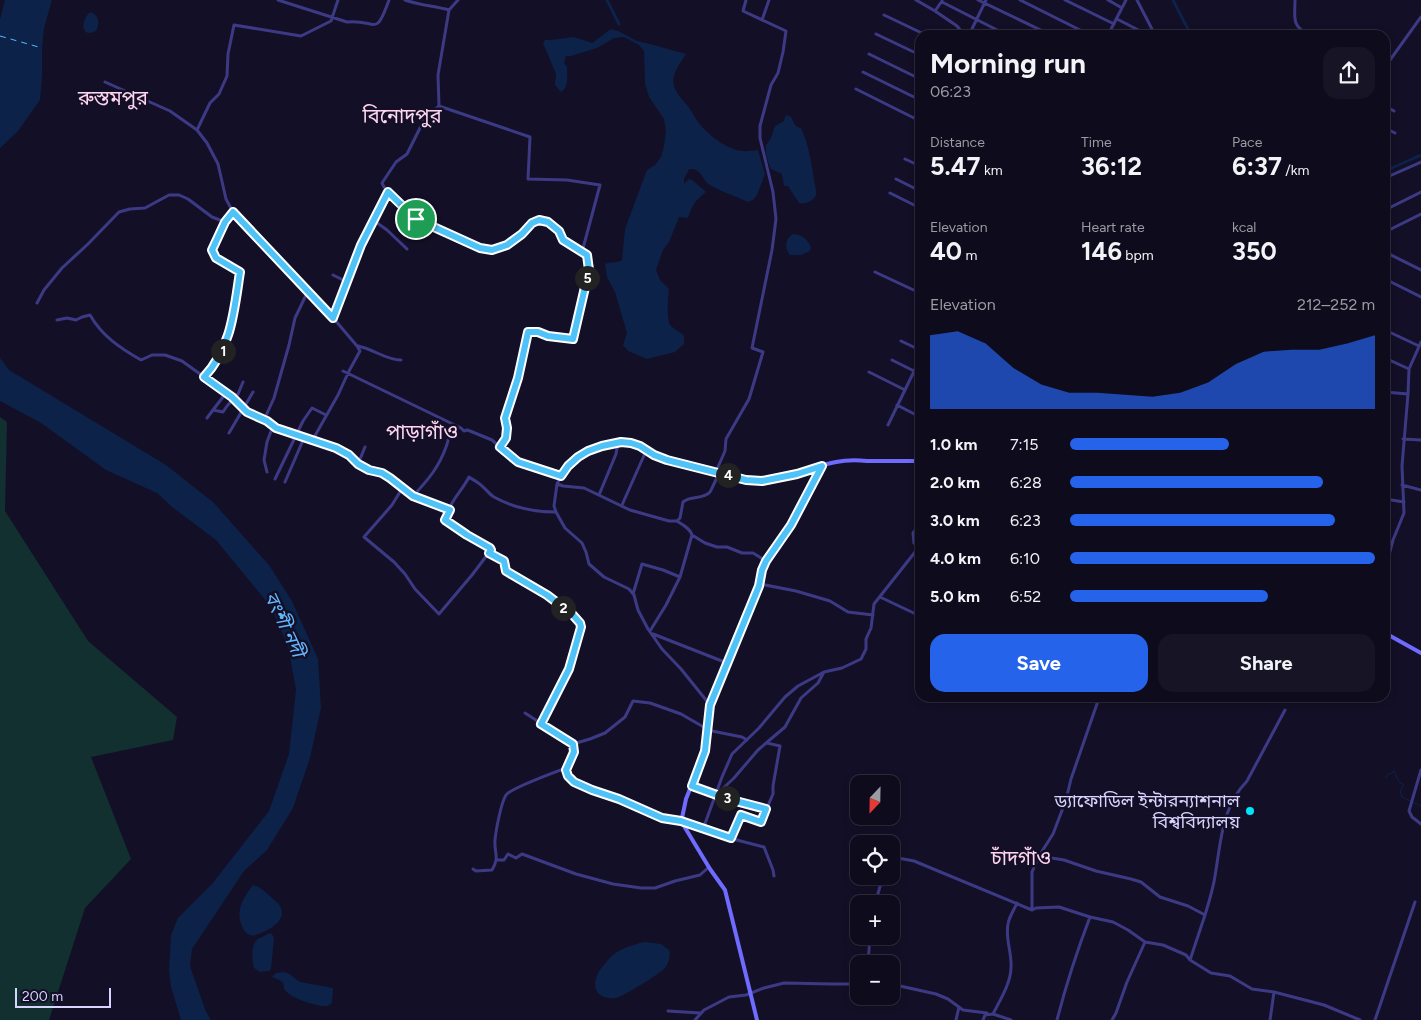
<!DOCTYPE html>
<html lang="en">
<head>
<meta charset="utf-8">
<style>
	:root { --surface:#0e0b1c; --page:#171425; --text:#f1f3f6; --muted:#9b9ba3; --line:#2e2b3b; --accent:#2563eb }
	body { margin:0; font-family:Figtree,"Noto Sans Bengali",sans-serif; background:var(--page); color:var(--text); height:100vh; display:flex; flex-direction:column; font-size:19px; white-space:nowrap }
	* { box-sizing:border-box; margin:0 }
	p { font-size:16px; color:var(--muted) }
	.icon { flex:none; width:28px; height:28px; fill:none; stroke:currentColor; stroke-width:2; stroke-linecap:round; stroke-linejoin:round }
	.map { position:relative; flex:1; overflow:hidden }
	.drawer { position:absolute; left:915px; top:30px; width:475px; height:672px; display:flex; flex-direction:column; background:var(--surface); border-radius:15px; box-shadow:0 2px 8px #0003,0 0 0 1px var(--line) }
	.drawer>* { flex:none }
	.needle { width:32px; rotate:202deg }
	.buttons { position:absolute; left:850px; top:775px; display:grid; gap:10px }
	.buttons a { display:grid; place-items:center; width:50px; height:50px; border-radius:10px; background:var(--surface); box-shadow:0 2px 8px #0003,0 0 0 1px var(--line); font-size:25px }
	.scale { position:absolute; left:15px; bottom:12px; width:96px; box-sizing:border-box; padding-left:5px; border:2px solid #d9d4ff; border-top:0; font-size:14px; line-height:18px; white-space:nowrap; color:#d9d4ff; -webkit-text-stroke:4px #130f26; paint-order:stroke }
	.pin { position:absolute; display:grid; place-items:center; width:42px; height:42px; color:#fff; margin:-21px; border:2px solid #fff; border-radius:50%; box-shadow:0 1px 5px #0007 }
	.km { position:absolute; width:25px; height:25px; margin:-12px; border-radius:50%; background:#222; color:#fff; font-size:14px; line-height:25px; text-align:center }
	.round { display:grid; place-items:center; flex:none; width:52px; height:52px; border-radius:15px; background:var(--page) }
	.overview { display:flex; align-items:center; justify-content:space-between; height:85px; padding:0 15px }
	h1 { font-size:28px; font-weight:700; line-height:38px }
	.metrics { display:grid; grid-template-columns:repeat(3,1fr); gap:8px; height:85px; padding:5px 15px }
	.metrics div { display:grid; align-content:center }
	.metrics b { font-size:25px; font-weight:700 }
	.metrics small { font-size:14px; font-weight:400 }
	.metrics p { font-size:14px }
	.chart { height:140px; padding:10px 15px }
	.chart p { display:flex; justify-content:space-between }
	.chart svg { width:100%; height:90px; margin-top:5px; fill:var(--accent); opacity:.7 }
	.action { display:flex; gap:10px; margin-top:auto; padding:10px 15px }
	.action a { flex:1; height:58px; border-radius:15px; background:var(--accent); color:#fff; font-size:20px; font-weight:700; line-height:58px; text-align:center }
	.action a+a { background:var(--page); color:var(--text) }
	ul { padding:0 15px; list-style:none; font-size:16px }
	li { display:grid; grid-template-columns:80px 60px 1fr; align-items:center; height:38px }
	li i { height:12px; border-radius:6px; background:var(--accent) }
	.map>svg:first-child { display:block }
</style>
</head>
<body>
<div class="map">
<svg width="1421" height="1020" viewBox="0 0 1421 1020">
	<rect width="100%" height="100%" fill="#130f26"/>
	<!-- green -->
	<path fill="#12302f" d="M0 417 7 422 5 511 88 641 177 717 173 740 91 757 131 859 85 908 49 1020H0Z"/>
	<!-- water -->
	<path fill="#0c2248" d="M5 0H52L44 28 42 48V76L40 100 18 131 0 148V19Z
		M90 12C99 14 100 24 96 31 80 39 81 20 90 12Z
		M611 29 618 31 637 41 650 44 686 54C680 63 671 75 674 86 676 94 685 102 690 109 693 113 695 118 698 122 707 134 727 150 743 151 748 152 753 150 758 150L765 174 757 195 753 200 748 202C740 198 712 188 707 183 702 177 700 168 689 169L684 179V184L689 179 692 180 706 192C695 201 693 204 688 218L679 217 669 242 663 250 656 270 660 280 669 289C668 297 666 321 671 326 675 330 680 331 684 336V344L675 352 647 359 628 351 623 345 627 333 615 292 607 277 605 264C611 261 616 264 622 260L625 229 638 194 647 170 655 165 661 157 664 146 666 131 664 119 649 97 645 84 644 51 639 45 624 37 614 38 597 48 571 56H566L564 63 567 67C567 76 569 87 561 92L555 85 556 74 543 43 545 40H550L574 37 592 43Z
		M787 115 792 118C794 124 795 127 801 128 809 145 811 162 814 179 814 184 817 190 816 195 813 202 805 204 799 203L788 186H784L782 174 771 169 768 162 766 153V145L771 138 775 126 784 121 785 117Z
		M793 234C801 234 809 240 811 248L810 251 801 255H790C784 248 785 239 793 234Z
		M0 358 9 370 166 465 213 502 269 565 292 601 318 659 321 708 310 758 293 808 267 850 244 871 192 949 190 966 206 1012 211 1020H181L171 987 169 971 171 935 178 918 212 884 269 811 289 754 296 690 288 646 271 607 216 540 172 507 157 493 106 470 41 423 0 401Z
		M253 885C261 887 265 892 272 898 292 913 279 925 261 933 257 934 254 937 250 935 245 934 241 926 240 920 237 908 245 895 253 885Z
		M270 933 272 934 274 938 271 969 269 971 260 972 254 968C252 959 250 945 258 939 262 937 266 935 270 933Z
		M645 942 661 944 669 950C671 955 669 963 665 968 661 973 624 996 616 998 614 999 611 998 609 998 590 996 593 977 603 966 606 963 609 958 613 955 622 948 634 944 645 942Z
		M283 972 288 973 300 982 333 988 332 1003 328 1006C318 1007 292 999 286 991 281 986 286 989 283 983 281 980 276 979 272 977L276 973Z"/>
	<g fill="none" stroke-linecap="round" stroke-linejoin="round">
		<!-- stream -->
		<path stroke="#0c2248" stroke-width="1" d="M1386 778 1387 775 1390 774 1394 771 1399 782 1404 785 1400 791 1402 797 1421 806"/>
		<!-- canal -->
		<path stroke="#0c2248" stroke-width="3" d="M607 0 619 24
			M1173 0 1191 35
			M1385 171 1421 155"/>
		<!-- ferry -->
		<path stroke="#62b6ff" stroke-width="1" stroke-dasharray="6 5" stroke-linecap="butt" d="M0 36 42 48"/>
		<!-- street -->
		<path stroke="#3d3a85" stroke-width="3" d="M278 0 347 22C377 19 375 39 389 0
			M405 0C419 5 434 6 449 10
			M458 0 449 10 438 75 439 106 530 137 528 179 567 180 600 185 582 252
			M916 0 935 11 942 1
			M978 0 1051 35
			M1020 0 1090 35
			M1065 0 1114 24
			M1108 0 1122 8
			M1137 0 1155 35
			M1295 0C1295 17 1291 26 1309 35
			M942 2 1007 35
			M935 11 957 26 964 35
			M884 15 926 35
			M1117 19 1148 35
			M762 20 769 0
			M876 34 920 55
			M969 35 986 0
			M1108 35 1126 0
			M869 54 920 79
			M1385 67 1421 17
			M863 72 920 100
			M105 82 170 111 197 130 207 143 218 164 226 199 233 212 329 313 357 346 360 351 349 371 338 395 312 441
			M856 89 920 121
			M439 106 425 118 407 154 396 162 382 183 384 187 416 219 480 248 492 250 507 245 522 234 532 223 539 220 548 222 559 231 563 240 587 255 589 270 573 339 548 336 538 332H528L518 378 505 418 507 428 506 438 500 447
			M1385 106 1394 111
			M1385 128 1395 133
			M197 130 210 103 219 94 227 76 228 54 234 25 301 36 331 21 338 0
			M905 159 920 166
			M1385 178 1421 162
			M896 179 920 191
			M890 193 920 208
			M1385 210 1421 192
			M373 220 387 230 407 249
			M1385 232 1421 214
			M1385 252 1421 270
			M875 272 920 293
			M333 275 347 282
			M1385 279 1421 297
			M37 303 44 290 62 268 88 244 119 212 130 209 145 208 169 195H179L188 199 212 217 225 222
			M333 317 361 245 388 192
			M57 320 67 318 76 320 82 317 90 315C102 336 120 348 141 360L152 355H165L182 361 232 397 247 412 267 421 276 428C304 439 335 443 358 464
			M1385 330 1419 346
			M901 341 920 350
			M358 346C373 349 386 360 401 360
			M1385 358 1409 369
			M892 360 914 371
			M343 371 461 428 464 431 467 430 470 431 492 440 517 462 561 476 557 484 554 506 556 512 565 528 582 543 586 552 589 564 604 577 629 589 634 595 638 610 648 629 662 649 681 669 710 705
			M869 372 905 390
			M204 377 212 368 220 357 228 339 240 272 215 258 212 250 225 222 233 212
			M1385 392 1408 394 1409 369 1421 342
			M897 405 920 417
			M213 410 226 393
			M207 418 213 410 223 412 227 406 238 394 243 382
			M264 420 274 398 289 345 295 318 308 291
			M888 425 920 359
			M229 433 253 392
			M1403 439 1421 440
			M365 447 358 464C367 468 376 470 384 474 395 480 404 488 413 496 428 480 439 467 446 447 449 440 449 431 453 425
			M916 461 920 421
			M267 472 264 460 267 442 273 426
			M275 479 303 421 312 408 326 415
			M285 482 304 438
			M557 484 563 486 584 488 630 510 669 521H677L680 518 683 502C691 495 703 500 710 492 713 487 716 478 720 473L718 467 725 451 726 439 749 399 763 352 752 348 772 250 776 219 773 192 760 138V126L771 85 778 73 783 52 786 31 743 11 746 0
			M1402 485 1421 490
			M403 487 392 505 364 537 394 562 405 574 415 589 439 614 472 575 491 550 490 547 467 535 445 520 451 510 413 496
			M599 495 616 454 618 443
			M1385 499 1404 502
			M622 505 646 451
			M449 509C454 497 463 489 469 477 473 480 478 482 482 486 486 489 489 494 494 497 512 507 535 512 556 512
			M677 521C683 525 690 528 692 535L705 543 717 547H727L742 553H753L766 561
			M489 553 504 561 506 571C512 576 520 578 527 582 540 590 577 613 581 627L569 669 541 724
			M1385 570 1393 540 1404 513 1402 466 1408 394
			M760 584 796 591 830 601 848 612 873 615
			M633 594 642 564 663 570 680 577 692 535
			M880 597 920 616
			M650 631 666 605 680 577
			M653 634 727 663
			M525 713 573 744 575 752 566 770 568 776 574 782 601 794 628 802 662 817 681 821 729 838 764 847 773 870 774 876
			M707 730 742 737 747 740
			M573 744 590 739 605 733 625 717 633 701 650 703 681 714 707 729
			M1421 770 1409 811 1412 817 1421 824
			M692 786 754 807 766 809
			M717 794 734 778 758 750 785 727 801 698 818 683 824 672 842 668 861 659 866 649V639L871 628 874 604 919 547 914 543 913 533 920 523
			M703 829 722 777 732 754 759 728 785 697 798 686 824 672
			M731 838 741 815 761 822 773 794V786L780 746 767 743
			M1039 856 1064 860 1096 871 1131 879 1141 882 1160 897 1188 906 1205 915C1209 902 1213 889 1215 876 1221 842 1221 808 1247 781L1285 710
			M497 860H504L508 854 516 858 522 854 576 874 613 884 641 888H655L675 881 700 875 709 867
			M891 863 898 858 914 861 1032 910 1036 908 1059 907 1090 917 1113 922 1128 930 1145 942 1163 945 1186 955 1190 960 1211 973 1230 976 1252 989 1274 992 1324 1005 1360 1020
			M473 869 476 871 492 870C500 857 494 854 495 840 496 830 501 803 506 795 511 788 556 772 566 768
			M875 904 883 876
			M1032 910V872L1039 856 1053 834 1066 800 1071 779 1099 698
			M1190 960 1205 915
			M868 964 870 936
			M891 984 936 994 948 999 963 1010 987 1013
			M668 1011 700 1013
			M993 1014 1011 1020
			M695 1020 704 1010 729 997 746 995 764 988 784 983 832 984H859
			M956 1020 959 1007
			M983 1020 985 1015 993 1014C1000 1000 1011 983 1011 967 1012 953 1005 938 1008 924 1009 917 1014 910 1017 903
			M1057 1020C1066 985 1077 951 1090 917
			M1112 1020 1116 1013 1127 982 1145 942
			M1270 1020 1274 992
			M1375 1020 1415 902"/>
		<!-- secondary -->
		<path stroke="#6f6bff" stroke-width="4" d="M561 476C576 455 596 444 622 442 639 441 650 456 666 460 686 466 706 470 726 474 734 476 742 480 751 481 781 483 808 467 836 462 846 460 857 460 867 461 884 461 902 461 920 461
			M1385 633 1421 653
			M757 1020 725 890 710 869 681 821 682 818 686 799 705 751 710 705 759 586 763 570 766 561 791 525 822 466"/>
	</g>
	<g fill="none" stroke-linecap="round" stroke-linejoin="round">
		<!-- route casing -->
		<g stroke="#fff" stroke-width="10">
			<path id="route" d="M388 192 416 219 480 248 492 250 507 245 522 234 532 223 539 220 548 222 559 231 563 240 587 255 589 270 573 339 548 336 538 332H528L518 378 505 418 507 428 506 438 500 447 518 462 561 476 568 466 578 457 588 451 602 446 621 442 631 443 640 446 654 455 667 460 746 480 762 481 797 474 822 466 791 525 766 561 762 570 759 586 710 705 705 751 692 786 728 799 766 809 761 822 741 815 731 838 681 821 662 818 619 799 592 790 574 782 568 776 566 770 574 752 573 744 541 724 569 669 581 627 580 623 572 614 547 595 506 571 504 561 489 553 491 550 490 548 467 535 445 520 450 510 413 496 390 478 382 473 369 470 358 464 349 455 336 448 276 428 267 421 247 412 232 397 204 377C232 347 234 310 240 272L216 258 212 250 225 222 233 212 333 318 361 245Z"/>
		</g>
		<!-- route -->
		<use href="#route" stroke="#4fc3f7" stroke-width="6"/>
	</g>
	<!-- markers -->
	<circle fill="#00e5ff" stroke="#130f26" stroke-width="2" cx="1250" cy="811" r="5"/>
	<g text-anchor="middle" stroke-width="5" stroke-linejoin="round" paint-order="stroke">
		<!-- poi labels -->
		<g font-size="18" fill="#d9d4ff" stroke="#130f26" text-anchor="end">
			<text x="1240" y="807">ড্যাফোডিল ইন্টারন্যাশনাল<tspan x="1240" dy="21">বিশ্ববিদ্যালয়</tspan></text>
		</g>
		<!-- water labels -->
		<g font-size="19" font-style="italic" fill="#62b6ff" stroke="#130f26">
			<text transform="translate(285 624) rotate(65)" y="7">বংশী নদী</text>
		</g>
		<!-- quarter labels -->
		<g font-size="20" fill="#ffd6f0" stroke="#130f26">
			<text x="113" y="105">রুস্তমপুর</text>
			<text x="402" y="123">বিনোদপুর</text>
			<text x="422" y="439">পাড়াগাঁও</text>
			<text x="1021" y="865">চাঁদগাঁও</text>
		</g>
	</g>
</svg>
<div class="buttons">
<a><svg class="needle" viewBox="-14 -14 28 28"><path d="M0-13l5 13h-10z" fill="#e53935"/><path d="M0 13l5-13h-10z" fill="#9b9ba3"/></svg></a>
<a><svg class="icon" aria-label="locate" viewBox="0 0 24 24"><circle cx="12" cy="12" r="6"/><path d="M12 2v4M12 18v4M2 12h4M18 12h4"/></svg></a>
<a>+</a>
<a>−</a>
</div>
<div class="scale">200 m</div>
<div class="pin" style="left:416px;top:219px;background:#1e9e55"><svg class="icon" aria-label="arrive" viewBox="0 0 24 24"><path d="M6 21V4h12l-3 4 3 4H6"/></svg></div>
<b class="km" style="left:223px;top:351px">1</b>
<b class="km" style="left:563px;top:608px">2</b>
<b class="km" style="left:727px;top:798px">3</b>
<b class="km" style="left:728px;top:475px">4</b>
<b class="km" style="left:587px;top:278px">5</b>
<section class="drawer">
<div class="overview"><div><h1>Morning run</h1><p>06:23</p></div><a class="round"><svg class="icon" aria-label="share" viewBox="0 0 24 24"><path d="M12 15V3M7 8l5-5 5 5M5 13v7h14v-7"/></svg></a></div>
<div class="metrics">
<div><p>Distance</p><b>5.47<small> km</small></b></div>
<div><p>Time</p><b>36:12</b></div>
<div><p>Pace</p><b>6:37<small> /km</small></b></div>
</div>
<div class="metrics">
<div><p>Elevation</p><b>40<small> m</small></b></div>
<div><p>Heart rate</p><b>146<small> bpm</small></b></div>
<div><p>kcal</p><b>350</b></div>
</div>
<div class="chart"><p><span>Elevation</span>212–252 m</p>
<svg viewBox="0 0 160 44" preserveAspectRatio="none"><path d="M0 44V8L10 6L20 12L30 24L40 32L50 36L60 36L70 37L80 38L90 36L100 31L110 22L120 16L130 15L140 15L150 12L160 8V44z"/></svg>
</div>
<ul>
<li><b>1.0 km</b>7:15<i style="width:52%"></i></li>
<li><b>2.0 km</b>6:28<i style="width:83%"></i></li>
<li><b>3.0 km</b>6:23<i style="width:87%"></i></li>
<li><b>4.0 km</b>6:10<i style="width:100%"></i></li>
<li><b>5.0 km</b>6:52<i style="width:65%"></i></li>
</ul>
<div class="action"><a>Save</a><a>Share</a></div>
</section>
</div>
</body>
</html>
